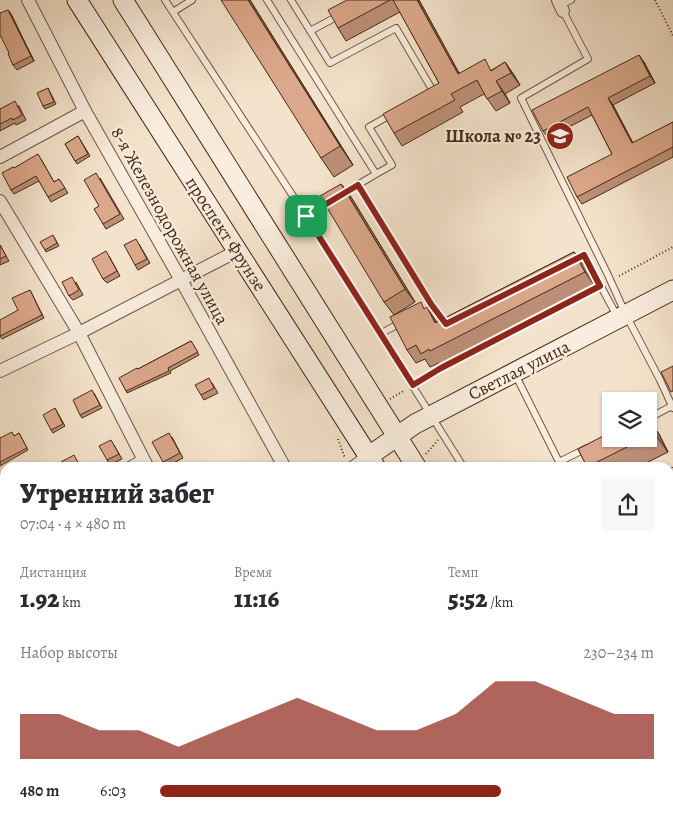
<!DOCTYPE html>
<html lang="ru">
<head>
<meta charset="utf-8">
<style>
	:root { --surface:#fff; --page:#f7f7f7; --text:#2b2b33; --muted:#7c7c81; --accent:#8f2418 }
	body { margin:0; font-family:Alegreya,serif; background:var(--page); color:var(--text); height:100vh; display:flex; flex-direction:column; font-size:19px; white-space:nowrap }
	* { box-sizing:border-box; margin:0 }
	p { font-size:16px; color:var(--muted) }
	.icon { flex:none; width:28px; height:28px; fill:none; stroke:currentColor; stroke-width:2; stroke-linecap:round; stroke-linejoin:round }
	.map { position:relative; flex:1; overflow:hidden }
	.details { position:absolute; left:0px; top:462px; width:674px; height:358px; display:flex; flex-direction:column; background:var(--surface); border-radius:15px 15px 0 0; box-shadow:0 1px 4px #0004 }
	.details>* { flex:none }
	.controls { position:absolute; left:602px; top:392px; display:grid; gap:10px }
	.controls a { display:grid; place-items:center; width:55px; height:55px; border-radius:0px; background:var(--surface); box-shadow:0 1px 4px #0004; font-size:25px }
	.pin { position:absolute; display:grid; place-items:center; width:42px; height:42px; color:#fff; margin:-21px; border-radius:10px; box-shadow:0 2px 8px #0006 }
	.round { display:grid; place-items:center; flex:none; width:52px; height:52px; border-radius:0px; background:var(--page) }
	.summary { display:flex; align-items:center; justify-content:space-between; height:85px; padding:0 20px }
	h1 { font-size:28px; font-weight:800; line-height:38px }
	.figures { display:grid; grid-template-columns:repeat(3,1fr); gap:8px; height:85px; padding:5px 20px }
	.figures div { display:grid; align-content:center }
	.figures b { font-size:25px; font-weight:800 }
	.figures small { font-size:14px; font-weight:400 }
	.figures p { font-size:14px }
	.chart { height:140px; padding:10px 20px }
	.chart p { display:flex; justify-content:space-between }
	.chart svg { width:100%; height:90px; margin-top:5px; fill:var(--accent); opacity:.7 }
	ul { padding:0 20px; list-style:none; font-size:16px }
	li { display:grid; grid-template-columns:80px 60px 1fr; align-items:center; height:38px }
	li i { height:12px; border-radius:6px; background:var(--accent) }
	.map>svg:first-child { display:block }
</style>
</head>
<body>
<div class="map">
<svg width="673" height="820" viewBox="0 0 673 820">
	<rect width="100%" height="100%" fill="#f4e3cc"/>
	<filter id="stains"><feTurbulence type="fractalNoise" baseFrequency=".004" numOctaves="4"/><feColorMatrix values="0 0 0 0 .2 0 0 0 0 .09 0 0 0 0 .02 0 0 0 .5 -.17"/></filter>
	<radialGradient id="worn" r=".72"><stop offset=".6" stop-color="#630" stop-opacity="0"/><stop offset="1" stop-color="#630" stop-opacity=".3"/></radialGradient>
	<g fill="none" stroke-linecap="round" stroke-linejoin="round">
		<!-- lane casing -->
		<g stroke="#725743" stroke-width="8">
			<path id="lane" d="M165 0 306 216 464 468
				M267 0 376 174 339 196
				M291 0 330 63 396 28 433 91 429 93
				M561 5 571 0
				M563 11 588 59 521 98 608 275 626 315 660 380 673 408
				M173 12 192 0
				M310 31 340 15
				M376 174 392 165 369 127 392 114
				M358 185 431 304 446 324
				M306 216 331 201
				M571 261 584 255 618 318
				M380 334 402 322
				M515 374 562 468
				M649 418 672 406
				M559 462 587 448
				M669 473 673 471
				M669 794 673 801"/>
		</g>
		<!-- street casing -->
		<g stroke="#725743" stroke-width="14">
			<path id="street" d="M28 0 85 111 181 280 285 468
				M558 0 563 11
				M0 157 85 111
				M0 201 79 333 148 468
				M0 371 79 333 237 251
				M130 468 144 460
				M352 468 369 456
				M0 536 5 534
				M0 659 5 657
				M0 804 5 813
				M145 815 147 820
				M485 815 487 820"/>
		</g>
		<!-- secondary casing -->
		<g stroke="#462815" stroke-width="21">
			<path id="secondary" d="M77 0 376 468
				M123 0 417 468
				M369 456 415 424 673 290
				M599 815 602 820
				M645 815 648 820"/>
		</g>
		<!-- path -->
		<path stroke="#462815" stroke-width="2" stroke-dasharray="1 2.5" stroke-linecap="butt" d="M655 0 673 36
			M619 276 673 247
			M420 381 441 368 593 290
			M390 399 405 390
			M338 439 345 458
			M426 454 438 440
			M201 820 212 815"/>
		<!-- lane -->
		<use href="#lane" stroke="#f8edde" stroke-width="6"/>
		<!-- street -->
		<use href="#street" stroke="#f8edde" stroke-width="12"/>
		<!-- secondary -->
		<use href="#secondary" stroke="#f8edde" stroke-width="19"/>
	</g>
	<!-- wall -->
	<path fill="#bc9078" stroke="#462815" d="M250 0 353 165 334 177 321 158Z
		M347 0H419L459 73 492 70 505 62 514 75 520 85 505 94 510 103 496 111 484 94 460 107 463 112 402 146 394 133 439 83 400 12 346 41 338 28Z
		M8 10 11 14 34 61 17 70 13 65 9 53Z
		M644 62 655 83 613 105 633 143 673 122V157L582 204 577 197 612 154 592 115 548 138 543 131Z
		M48 88 56 104 45 109 43 106Z
		M19 106 26 120 16 125 15 123 0 131V109Z
		M78 136 90 156 77 164 65 144Z
		M41 159 54 182 59 179 68 193 51 202 39 181 14 194 11 190 14 168Z
		M100 178 124 219 106 229 103 224 99 206Z
		M341 184 351 197 415 302 394 315 384 302Z
		M54 237 59 246 46 252 45 250Z
		M139 244 150 263 138 270 135 265Z
		M0 245 9 261 0 265Z
		M574 252 584 265 595 286 440 365 439 363 430 367 425 359 416 363 407 350 425 308 437 322Z
		M109 256 120 276 107 283 103 279Z
		M76 282 83 295 73 300 69 296Z
		M30 290 44 318 2 339 0 336 18 310Z
		M191 341 199 355 170 371 171 373 127 393 126 391 138 369Z
		M212 383 218 393 204 400 201 395Z
		M94 393 102 408 82 418 80 415Z
		M55 408 65 426 53 433 51 430Z
		M649 420 659 434 668 452 636 468H588L578 449 611 439H649Z
		M19 433 28 450 0 466V438L15 436Z
		M172 437 183 458 166 467 163 462Z
		M114 445 122 459 110 465 107 460Z
		M5 492V519L0 521V494Z
		M0 565 5 574V578L0 581Z
		M5 759V777L2 778 0 775V761Z
		M162 815H171L164 818Z
		M289 815H301L304 820H292Z
		M304 815H329L327 816 329 820H307Z
		M348 815H361L352 820Z
		M439 815H457L458 817 452 820H442Z"/>
	<!-- shaded-wall -->
	<path fill="#997661" stroke="#462815" d="M248 0H250L353 165 340 146Z
		M417 0H419L466 86 458 74Z
		M8 10 11 14 34 61 31 56Z
		M639 55 644 62 655 83 650 76Z
		M505 62 514 75 520 85 511 73Z
		M496 81 505 94 510 103 502 91Z
		M608 98 613 105 637 151 632 143Z
		M341 184 351 197 415 302 405 289Z
		M574 252 584 265 595 286 585 272Z
		M427 307 436 321 444 336 435 323Z
		M649 420 659 434 668 452 654 433 649 422Z"/>
	<!-- building -->
	<path fill="#dba88b" stroke="#462815" d="M221 0H248L340 146 321 158Z
		M347 0H390L338 28 328 10Z
		M393 0H417L458 74 485 59 491 71 505 62 511 73 496 81 502 91 487 99 477 80 451 94 455 100 394 133 383 114 439 83Z
		M8 10 31 56 13 65 8 54 9 53 0 35V13Z
		M639 55 650 76 608 98 632 143 673 122V147L577 197 567 177 612 154 588 107 543 131 532 110Z
		M48 88 54 102 43 106 37 93Z
		M15 101 22 115 13 120 12 118 0 124V109Z
		M78 136 88 154 75 161 65 144Z
		M38 154 54 182 59 179 65 188 48 197 36 176 11 190 2 173 13 167 14 168Z
		M96 173 120 214 103 224 94 209 99 206 84 180Z
		M341 184 405 289 384 302 320 196Z
		M53 235 57 243 45 250 40 242Z
		M136 239 147 259 135 265 124 245Z
		M0 245 6 256 0 259Z
		M106 251 117 271 103 279 92 259Z
		M574 252 585 272 430 351 429 349 421 354 416 345 407 350 390 317 421 302 424 309 427 307 435 323Z
		M72 277 79 290 69 296 62 282Z
		M30 290 42 315 0 336V320L18 310 12 298Z
		M191 341 198 352 168 368 169 371 126 391 119 378 137 368 138 369Z
		M673 366V391L671 392 661 372Z
		M209 378 214 388 201 395 195 385Z
		M92 390 100 405 80 415 73 400Z
		M55 408 63 424 51 430 43 415Z
		M649 422 654 433 649 436Z
		M12 432 14 436 19 433 27 448 0 462V438Z
		M611 432V439H643L587 467 578 449Z
		M169 433 180 453 163 462 152 442Z
		M111 440 119 454 107 460 99 446Z
		M74 455 81 468H64L61 462Z
		M5 492V512L0 515V494Z
		M673 500V524L669 515V502Z
		M0 566 3 572 0 574Z
		M671 670 673 674V760L671 761 669 757V672Z
		M5 759V770L0 773V761Z
		M114 815H119L122 820H105Z
		M289 815H300V816L292 820Z
		M304 815H321L311 820H307Z
		M439 815H449L441 819Z
		M501 815H532L534 820H503Z"/>
	<g fill="none" stroke-linecap="round" stroke-linejoin="round">
		<!-- route casing -->
		<g stroke="#fff" stroke-width="10">
			<path id="route" d="M358 185 431 304 446 324 584 255 600 286 441 368 413 385 306 216Z"/>
		</g>
		<!-- route -->
		<use href="#route" stroke="#8f2418" stroke-width="6"/>
	</g>
	<!-- icons -->
	<defs>
		<g id="school-disc" transform="scale(1.4375)"><circle r="9.5" fill="#8f2418" stroke="#f8edde"/><path d="M0-5L7-2L0 1L-7-2ZM-4 1L0 2.5L4 1V4Q0 6-4 4Z" fill="#fff"/></g>
	</defs>
	<g fill-rule="evenodd">
		<use href="#school-disc" x="560" y="136"/>
	</g>
	<g text-anchor="middle" stroke-width="4.5" stroke-linejoin="round" paint-order="stroke">
		<!-- poi labels -->
		<g font-size="18" font-weight="bold" fill="#462815" stroke="#f8edde" text-anchor="end">
			<text x="541" y="142">Школа № 23</text>
		</g>
		<!-- street labels -->
		<g font-size="18" fill="#462815" stroke="#f8edde">
			<text transform="translate(170 226) rotate(61)" y="6">8-я Железнодорожная улица</text>
			<text transform="translate(226 234) rotate(57)" y="6">проспект Фрунзе</text>
			<text transform="translate(519 370) rotate(-27)" y="6">Светлая улица</text>
		</g>
	</g>
	<rect width="100%" height="100%" filter="url(#stains)"/>
	<rect width="100%" height="100%" fill="url(#worn)"/>
</svg>
<div class="controls">
<a><svg class="icon" aria-label="layers" viewBox="0 0 24 24"><path d="M12 4l9 5-9 5-9-5zM3 14l9 5 9-5"/></svg></a>
</div>
<div class="pin" style="left:306px;top:216px;background:#1e9e55"><svg class="icon" aria-label="arrive" viewBox="0 0 24 24"><path d="M6 21V4h12l-3 4 3 4H6"/></svg></div>
<section class="details">
<div class="summary"><div><h1>Утренний забег</h1><p>07:04 · 4 × 480 m</p></div><a class="round"><svg class="icon" aria-label="share" viewBox="0 0 24 24"><path d="M12 15V3M7 8l5-5 5 5M5 13v7h14v-7"/></svg></a></div>
<div class="figures">
<div><p>Дистанция</p><b>1.92<small> km</small></b></div>
<div><p>Время</p><b>11:16</b></div>
<div><p>Темп</p><b>5:52<small> /km</small></b></div>
</div>
<div class="chart"><p><span>Набор высоты</span>230–234 m</p>
<svg viewBox="0 0 160 44" preserveAspectRatio="none"><path d="M0 44V22L10 22L20 30L30 30L40 38L50 30L60 22L70 14L80 22L90 30L100 30L110 22L120 6L130 6L140 14L150 22L160 22V44z"/></svg>
</div>
<ul>
<li><b>480 m</b>6:03<i style="width:69%"></i></li>
</ul>
</section>
</div>
</body>
</html>
